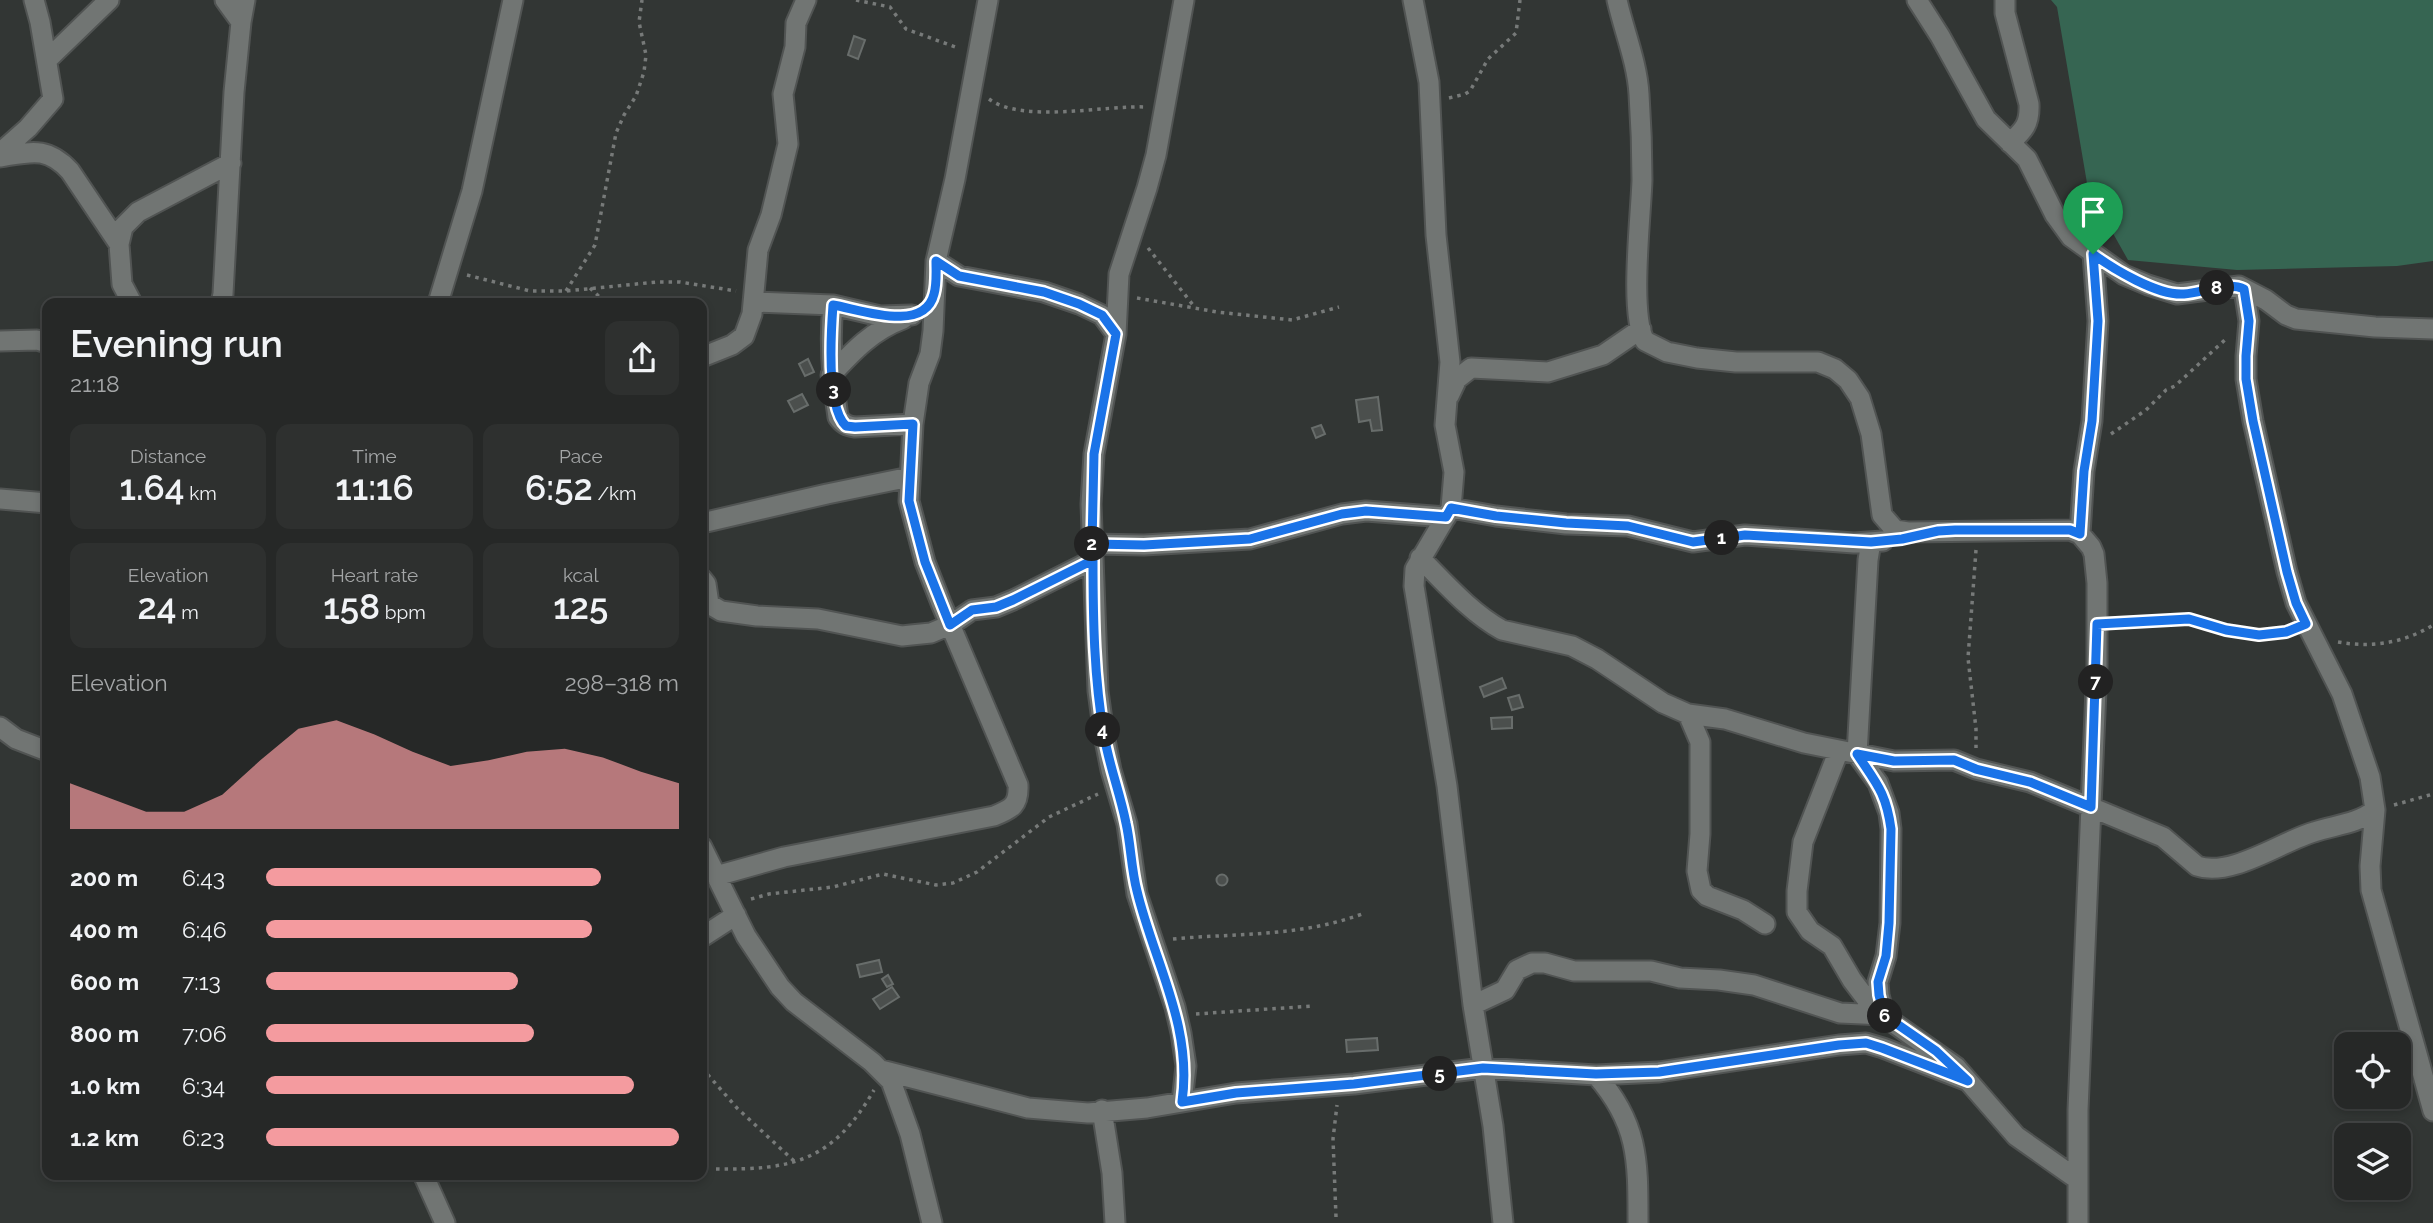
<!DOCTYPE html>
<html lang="en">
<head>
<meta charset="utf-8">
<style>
	:root { --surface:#262827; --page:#2e302f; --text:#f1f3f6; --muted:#a4a6a7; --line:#424444; --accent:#f49b9f }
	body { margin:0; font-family:Raleway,sans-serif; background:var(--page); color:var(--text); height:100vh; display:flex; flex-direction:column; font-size:26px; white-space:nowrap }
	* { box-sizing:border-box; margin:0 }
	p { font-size:23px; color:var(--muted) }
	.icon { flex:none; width:38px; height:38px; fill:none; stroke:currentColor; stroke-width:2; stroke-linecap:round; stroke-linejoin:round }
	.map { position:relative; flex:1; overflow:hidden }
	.details { position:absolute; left:42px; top:298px; width:665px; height:882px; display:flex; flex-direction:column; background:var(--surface); border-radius:14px; box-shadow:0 4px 10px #0003,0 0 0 2px var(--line) }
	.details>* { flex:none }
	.tools { position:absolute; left:2334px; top:1032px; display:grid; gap:14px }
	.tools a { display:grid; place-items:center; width:77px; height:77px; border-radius:14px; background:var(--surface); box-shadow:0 4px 10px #0003,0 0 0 2px var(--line); font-size:35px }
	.pin { position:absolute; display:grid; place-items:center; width:60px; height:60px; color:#fff; margin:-72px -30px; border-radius:50% 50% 50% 0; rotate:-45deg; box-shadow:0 0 7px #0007 }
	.pin .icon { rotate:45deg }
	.km { position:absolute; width:35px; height:35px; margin:-18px; border-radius:50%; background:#222; color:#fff; font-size:19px; line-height:35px; text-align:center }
	.round { display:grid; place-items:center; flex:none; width:74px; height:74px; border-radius:14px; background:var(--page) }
	.overview { display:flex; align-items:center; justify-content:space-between; height:119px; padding:0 28px }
	h1 { font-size:38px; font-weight:600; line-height:52px }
	.stats { display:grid; grid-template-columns:repeat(3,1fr); gap:10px; height:119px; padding:7px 28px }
	.stats div { display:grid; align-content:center; border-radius:14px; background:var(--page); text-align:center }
	.stats b { font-size:35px; font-weight:600 }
	.stats small { font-size:19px; font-weight:400 }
	.stats p { font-size:19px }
	.chart { height:196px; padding:14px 28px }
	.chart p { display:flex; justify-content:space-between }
	.chart svg { width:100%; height:126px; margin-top:7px; fill:var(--accent); opacity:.7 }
	ul { padding:0 28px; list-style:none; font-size:23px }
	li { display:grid; grid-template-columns:112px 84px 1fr; align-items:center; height:52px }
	li i { height:18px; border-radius:9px; background:var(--accent) }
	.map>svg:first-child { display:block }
</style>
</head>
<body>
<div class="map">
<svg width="2433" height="1223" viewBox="0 0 2433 1223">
	<rect width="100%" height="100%" fill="#323634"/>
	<!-- green -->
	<path fill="#366552" d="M2051 0H2433V261L2397 266 2237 270 2128 260 2088 189 2057 7Z"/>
	<!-- building -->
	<path fill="#4b4f4d" stroke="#686d6b" stroke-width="2" d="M854 36 865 40 858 59 848 55Z
		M808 359 814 372 805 376 799 364Z
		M802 394 808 405 794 412 788 401Z
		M1378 397 1382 430 1372 431 1370 420 1359 422 1356 400Z
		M1321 425 1325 434 1316 438 1312 428Z
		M1502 678 1506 688 1484 697 1480 687Z
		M1519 695 1523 707 1512 710 1508 698Z
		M1512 717V728L1492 729 1491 718Z
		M1216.5 880a5.5 5.5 0 1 1 11 0a5.5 5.5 0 1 1-11 0Z
		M879 960 882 972 860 977 857 965Z
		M888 975 893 984 887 987 882 979Z
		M892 987 899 997 880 1009 873 999Z
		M1377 1038 1378 1050 1347 1052 1346 1040Z"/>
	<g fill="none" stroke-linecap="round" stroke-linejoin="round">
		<!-- street casing -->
		<g stroke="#515453" stroke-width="23">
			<path id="street" d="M225 0 241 22
				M1413 0 1429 82 1436 235 1450 362 1445 425 1454 472 1451 508 1415 569 1414 586 1447 786 1473 1005 1493 1126 1503 1223
				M1617 0C1624 31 1637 62 1639 94 1641 123 1642 152 1642 180 1641 215 1629 315 1645 341L1667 352 1697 358 1736 362H1818L1835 369 1848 380 1860 398 1871 434 1882 515 1895 530 1908 532 2070 530 2080 534 2091 547 2094 554 2097 583V666L2078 1110V1223
				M1917 0 1940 36 1986 119 2027 159 2055 215 2071 237 2124 275 2148 285 2177 294 2239 286 2266 300 2286 315 2296 319 2375 327 2433 329
				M2005 0V13L2029 104C2030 124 2024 130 2010 143
				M47 60 109 0
				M0 153 28 128 53 99 40 22 34 0
				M0 157C31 152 47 146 70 171L119 244
				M936 261 959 276 1044 292 1079 304 1102 315 1116 334
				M2244 289 2249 321 2246 356V379L2253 421 2287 572 2296 603 2342 694 2370 777 2375 810 2370 866 2371 890 2433 1111
				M754 302 833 305 880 316 912 315
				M132 303 122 284 119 244 123 227 138 212 231 163
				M221 303 223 294 234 92 241 22 245 0
				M438 303 472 191 513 0
				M833 305C829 344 832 379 838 417 843 424 847 426 855 427L913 424
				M0 341 37 340 47 343
				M702 357 732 345 744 336 752 314 758 250 771 215 788 144 783 94 795 47 796 23 806 0
				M831 375C853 351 873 330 903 319
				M1449 396 1457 379 1471 368 1548 372 1603 355 1641 329
				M0 499 47 503
				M1451 508 1496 516 1566 524 1628 526 1693 542 1745 535 1854 543 1883 541
				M702 523 827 494 910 477
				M2080 534 2084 471 2092 421 2098 321 2093 254
				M1092 544 1144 545 1250 539 1342 514 1366 511 1446 517
				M1420 558C1445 583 1471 613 1502 630L1572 646 1597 659 1663 703 1688 714 1725 719 1804 743 1894 761 1954 760 1976 769 2030 782 2163 837 2197 866C2231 878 2282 841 2314 832 2335 825 2357 824 2375 810
				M702 579 706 584 709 604 721 611 757 616 818 619 902 636 911 635 931 633 950 625 972 610 996 607 1013 600 1093 560
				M1688 714 1700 742V834L1697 871 1701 890 1707 896 1743 910 1765 924
				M0 727 16 739 47 751
				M1839 750 1803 842 1797 891V912L1810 931 1832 946 1852 980 1874 1009 1956 1067 2016 1136 2077 1179
				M702 847 746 936 780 987 794 1002 872 1062 891 1081 910 1134 932 1223
				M716 876 784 857 994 816C1012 809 1019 805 1018 785L941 603 925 562 909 501 913 424 919 383 930 354 933 331 936 261 955 179 988 0
				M702 937 736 915
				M1473 1005 1505 990 1517 970 1532 963H1545L1574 971H1651L1680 978 1719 980 1754 985 1840 1013 1884 1015 1879 995 1878 982 1886 956 1890 923 1891 829 1889 813 1878 783 1857 754 1868 560 1871 542
				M881 1070 1028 1108 1088 1113 1147 1108 1236 1093 1354 1084 1483 1068 1596 1075 1659 1072 1839 1045 1866 1043 1883 1048 1968 1081
				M1596 1075C1639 1124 1638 1161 1638 1223
				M1182 1102 1186 1066 1181 1033 1175 1007 1137 894 1127 824 1111 770 1104 735 1098 691 1091 504 1094 454 1116 334 1119 274 1147 188 1156 155 1184 0
				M1102 1110 1112 1173 1115 1223
				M423 1174 445 1223"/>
		</g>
		<!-- path -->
		<path stroke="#777a79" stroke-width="3.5" stroke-dasharray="3.5 5" stroke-linecap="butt" d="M856 0 890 7 906 29 958 48
			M1449 98 1465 94 1470 91 1488 59 1516 33 1520 0
			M989 99C1023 124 1104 105 1146 107
			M1148 248 1193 305
			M467 275 530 291H566L657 282H680L736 291
			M590 288 606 303
			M566 291 595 245 616 133 624 115 636 96 644 72 646 55 639 22 642 0
			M1137 298 1217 312 1292 320 1339 307
			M2111 434 2146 410 2166 390 2175 386 2228 337
			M1976 550 1968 658 1976 729V748
			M2117 622 2189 619 2243 633 2274 634 2289 631
			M2338 642C2372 648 2404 643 2433 625
			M2394 805 2433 794
			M751 899 769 894 833 887 883 874 936 885 953 883 977 872 1049 817 1098 794
			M1173 939C1237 933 1300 937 1362 914
			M1196 1014 1313 1006
			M702 1068 737 1108 794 1161
			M716 1169C793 1170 833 1161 874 1090
			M1336 1217 1333 1139 1337 1105"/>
		<!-- street -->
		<use href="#street" stroke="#717573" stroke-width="19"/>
	</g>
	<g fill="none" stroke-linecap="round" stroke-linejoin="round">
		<!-- route casing -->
		<g stroke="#fff" stroke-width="14">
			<path id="route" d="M2093 254C2113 269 2158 296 2184 294 2202 293 2227 281 2244 289L2249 321 2246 356V379L2253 421 2287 572 2296 603 2306 624 2286 632 2259 635 2226 630 2189 619 2097 624 2091 807 2030 782 1976 769 1954 760 1894 761 1857 754C1876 783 1886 792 1891 829L1889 923 1886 956 1878 982 1879 995 1884 1015 1936 1051 1968 1081 1882 1048 1866 1043 1839 1045 1659 1072 1596 1074 1483 1068 1354 1084 1236 1093 1182 1102C1193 1026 1154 962 1137 891 1131 868 1131 845 1126 823 1120 793 1109 765 1104 735 1094 678 1093 618 1093 560L1013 600 996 607 972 610 950 625 925 562 909 501 913 424 855 427 846 426C826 407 831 332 833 305 859 309 924 334 934 294 937 284 936 271 936 261L959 276 1044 292 1079 304 1102 315 1116 334 1094 454 1092 544 1144 545 1250 539 1342 514 1366 511 1446 517 1451 508 1496 516 1566 523 1628 526 1693 542 1745 535 1871 542 1902 539 1938 531 1955 530H2070L2080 534 2084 471 2092 421 2098 321Z"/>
		</g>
		<!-- route -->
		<use href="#route" stroke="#1a73e8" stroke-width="9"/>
	</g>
</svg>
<div class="tools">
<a><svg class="icon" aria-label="locate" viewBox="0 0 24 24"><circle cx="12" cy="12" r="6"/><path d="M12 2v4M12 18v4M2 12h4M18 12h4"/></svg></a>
<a><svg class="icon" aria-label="layers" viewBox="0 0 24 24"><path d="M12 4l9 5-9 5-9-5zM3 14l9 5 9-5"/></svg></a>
</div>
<div class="pin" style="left:2093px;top:254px;background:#1e9e55"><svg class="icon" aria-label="arrive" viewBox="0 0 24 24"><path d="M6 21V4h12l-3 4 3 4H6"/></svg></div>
<b class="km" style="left:1722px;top:538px">1</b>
<b class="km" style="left:1092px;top:544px">2</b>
<b class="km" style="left:834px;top:390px">3</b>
<b class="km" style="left:1103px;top:730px">4</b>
<b class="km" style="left:1440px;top:1074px">5</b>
<b class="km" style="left:1885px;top:1016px">6</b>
<b class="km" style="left:2096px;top:682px">7</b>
<b class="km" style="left:2217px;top:288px">8</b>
<section class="details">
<div class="overview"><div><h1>Evening run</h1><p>21:18</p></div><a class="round"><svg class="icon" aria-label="share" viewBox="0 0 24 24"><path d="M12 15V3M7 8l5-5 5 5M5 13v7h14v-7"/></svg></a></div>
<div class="stats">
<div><p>Distance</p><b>1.64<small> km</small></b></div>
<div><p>Time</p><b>11:16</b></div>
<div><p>Pace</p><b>6:52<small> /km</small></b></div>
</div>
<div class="stats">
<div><p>Elevation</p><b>24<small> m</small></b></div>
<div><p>Heart rate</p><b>158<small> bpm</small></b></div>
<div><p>kcal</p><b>125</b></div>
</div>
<div class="chart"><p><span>Elevation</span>298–318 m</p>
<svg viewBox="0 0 160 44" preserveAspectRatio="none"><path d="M0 44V28L10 33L20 38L30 38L40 32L50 20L60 9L70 6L80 11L90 17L100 22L110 20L120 17L130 16L140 19L150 24L160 28V44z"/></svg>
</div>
<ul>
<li><b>200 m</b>6:43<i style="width:81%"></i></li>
<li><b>400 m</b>6:46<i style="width:79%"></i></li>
<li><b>600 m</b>7:13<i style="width:61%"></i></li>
<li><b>800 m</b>7:06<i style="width:65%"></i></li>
<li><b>1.0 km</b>6:34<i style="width:89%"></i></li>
<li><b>1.2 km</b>6:23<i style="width:100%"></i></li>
</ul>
</section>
</div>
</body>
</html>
